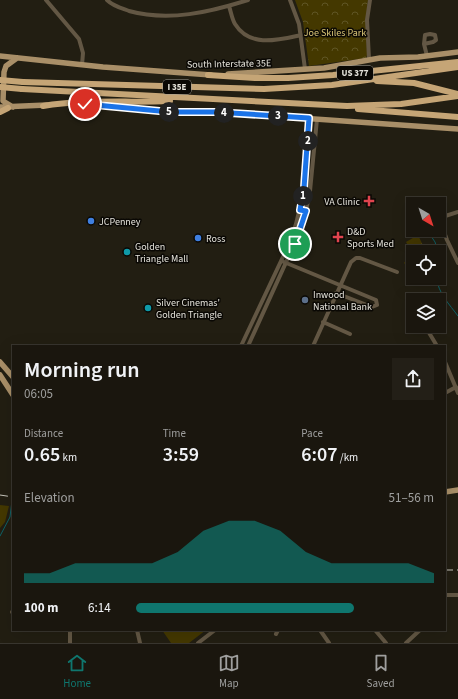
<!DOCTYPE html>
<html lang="en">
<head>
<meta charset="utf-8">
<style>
	:root { --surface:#1a160e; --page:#231f17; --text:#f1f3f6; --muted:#9f9f9e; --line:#38352e; --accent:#0f766e }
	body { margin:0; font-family:"Source Sans 3",sans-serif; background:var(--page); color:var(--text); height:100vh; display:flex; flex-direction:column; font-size:15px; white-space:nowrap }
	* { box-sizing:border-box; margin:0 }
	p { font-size:13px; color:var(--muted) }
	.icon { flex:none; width:22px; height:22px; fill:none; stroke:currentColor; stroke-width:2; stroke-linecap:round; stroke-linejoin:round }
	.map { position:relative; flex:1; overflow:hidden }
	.drawer { position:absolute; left:12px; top:345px; width:434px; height:286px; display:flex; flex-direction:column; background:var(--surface); border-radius:0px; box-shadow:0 4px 16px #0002,0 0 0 1px var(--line) }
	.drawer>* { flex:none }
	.needle { width:26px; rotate:141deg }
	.fabs { position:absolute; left:406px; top:197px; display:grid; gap:8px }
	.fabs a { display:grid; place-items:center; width:40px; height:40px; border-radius:0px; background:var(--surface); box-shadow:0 4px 16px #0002,0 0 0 1px var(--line); font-size:20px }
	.pin { position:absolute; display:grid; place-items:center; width:34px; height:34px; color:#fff; margin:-17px; border:2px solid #fff; border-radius:50%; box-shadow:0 1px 4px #0007 }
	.km { position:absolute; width:20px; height:20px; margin:-10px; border-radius:50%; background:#222; color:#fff; font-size:11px; line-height:20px; text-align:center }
	.round { display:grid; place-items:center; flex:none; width:42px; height:42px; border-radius:0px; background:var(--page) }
	.head { display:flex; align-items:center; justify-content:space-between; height:68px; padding:0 12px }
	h1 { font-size:22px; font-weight:600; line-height:30px }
	.stats { display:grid; grid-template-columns:repeat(3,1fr); gap:6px; height:68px; padding:4px 12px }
	.stats div { display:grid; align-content:center }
	.stats b { font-size:20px; font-weight:600 }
	.stats small { font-size:11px; font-weight:400 }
	.stats p { font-size:11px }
	.chart { height:112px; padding:8px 12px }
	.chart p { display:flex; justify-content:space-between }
	.chart svg { width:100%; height:72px; margin-top:4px; fill:var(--accent); opacity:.7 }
	ul { padding:0 12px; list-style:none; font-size:13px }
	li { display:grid; grid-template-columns:64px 48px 1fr; align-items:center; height:30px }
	li i { height:10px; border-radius:5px; background:var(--accent) }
	.dock { display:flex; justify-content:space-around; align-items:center; height:56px; border-top:1px solid var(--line); background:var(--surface); font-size:11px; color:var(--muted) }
	.dock a { display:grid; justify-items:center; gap:2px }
	.dock .current { color:var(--accent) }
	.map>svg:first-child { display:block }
</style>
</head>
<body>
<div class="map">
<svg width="458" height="643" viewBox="0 0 458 643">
	<defs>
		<pattern id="forest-firs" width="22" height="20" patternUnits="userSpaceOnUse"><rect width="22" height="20" fill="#443800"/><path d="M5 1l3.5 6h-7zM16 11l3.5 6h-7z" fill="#5f5525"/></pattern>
		<pattern id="park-crowns" width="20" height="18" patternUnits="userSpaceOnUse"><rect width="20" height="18" fill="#443800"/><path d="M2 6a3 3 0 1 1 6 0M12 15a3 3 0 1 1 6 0" fill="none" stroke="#5f5525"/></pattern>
	</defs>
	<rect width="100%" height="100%" fill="#221e12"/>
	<!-- grass -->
	<path fill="#443800" d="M0 505 9 506 5 522 0 528Z
		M162 630H206L189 643H171Z"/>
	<!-- forest -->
	<path fill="url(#forest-firs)" d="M418 235 426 252H413V276L405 272 410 269 404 263 412 252 406 242Z"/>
	<!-- park -->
	<path fill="url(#park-crowns)" d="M295 0H368L366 20 367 55 366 58 309 66 303 22Z"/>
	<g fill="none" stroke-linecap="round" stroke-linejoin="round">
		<!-- stream -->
		<path stroke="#0e6267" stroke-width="1" d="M408 204 413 212
			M427 230 435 242 438 252
			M437 278C437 292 450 305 458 316
			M0 536 10 517 13 492"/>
		<!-- minor -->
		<path stroke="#635744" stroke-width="4" d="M46 0 79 39 83 53 82 65
			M107 0C113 6 121 8 129 11 169 22 210 12 248 0
			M290 0 299 24 305 69
			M229 6C231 12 232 19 235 24 250 48 278 40 301 35
			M430 34 435 35 436 40 433 42 424 44 425 35Z
			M424 44 427 56
			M369 59 367 20 370 0
			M439 218 447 240 458 263
			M439 218 458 212
			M284 262 376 300 377 305 372 307 336 293
			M323 322 350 334
			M425 326 437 346
			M241 346 290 242 296 224 303 195 309 118
			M248 346 303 225 310 191 317 119
			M313 346 351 262 356 258H360L397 272
			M445 362 458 393
			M445 393 456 387
			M445 595H458
			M12 612H13
			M70 630V643
			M137 630 140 643
			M320 630 329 643
			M375 630 386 643
			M276 634 278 630
			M198 643 215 630
			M406 643 420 630"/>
		<!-- major -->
		<path stroke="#a98f68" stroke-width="5.5" d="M0 56 103 67 211 75
			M228 74 324 68 380 58 418 57 458 52
			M89 104 154 111 215 112 458 129
			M0 107 47 105
			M13 107 3 101 4 72 6 66 17 58
			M0 362 13 377
			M0 375 13 395
			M445 492 458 490"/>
		<!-- highway -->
		<path stroke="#c5a576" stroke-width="6" d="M208 75 255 78H288L333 75 458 62
			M377 81 414 83 458 94
			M23 82 264 89 332 85 458 67
			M22 89 347 106 401 104 458 96
			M43 106C85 99 128 103 170 101
			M358 109 458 117
			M0 112 8 108"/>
		<!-- rail -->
		<path stroke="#c6c4bb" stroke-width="1" stroke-dasharray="8 4" stroke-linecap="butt" d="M0 495 13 497
			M445 570H458"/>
		<!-- highway-bridge -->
		<path stroke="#c5a576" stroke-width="6" d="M0 80 23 82
			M0 87 22 89"/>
	</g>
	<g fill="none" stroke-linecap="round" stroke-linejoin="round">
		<!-- route casing -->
		<g stroke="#fff" stroke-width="8">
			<path id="route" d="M85 104 170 112H215L309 118 304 188 300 210 306 211 295 244"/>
		</g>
		<!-- route -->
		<use href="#route" stroke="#1a73e8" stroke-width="5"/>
	</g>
	<!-- markers -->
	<g fill="#e0444e" stroke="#0a0804" stroke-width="1.5">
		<path d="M367 195h4v4h4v4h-4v4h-4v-4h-4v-4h4z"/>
		<path d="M336 231h4v4h4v4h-4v4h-4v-4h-4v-4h4z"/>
	</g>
	<g fill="#3f7fe0" stroke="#0a0804" stroke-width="1.5">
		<circle cx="91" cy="221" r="4"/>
		<circle cx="198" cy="238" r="4"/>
	</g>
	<g fill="#0f9aa8" stroke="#0a0804" stroke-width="1.5">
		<circle cx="127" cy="252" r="4"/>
		<circle cx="148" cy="308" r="4"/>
	</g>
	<circle fill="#5c6f8a" stroke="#0a0804" stroke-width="1.5" cx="305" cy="300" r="4"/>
	<g text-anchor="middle" stroke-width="3" stroke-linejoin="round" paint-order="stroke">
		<!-- shield labels -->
		<g fill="#0a0804" stroke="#a3a19a" stroke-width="1">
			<rect x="337" y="66" width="36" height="14" rx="3"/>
			<rect x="163" y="80" width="28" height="14" rx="3"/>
		</g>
		<g font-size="9" font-weight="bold" fill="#e5e3db">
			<text x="355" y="76">US 377</text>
			<text x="177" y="90">I 35E</text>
		</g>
		<!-- park labels -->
		<g font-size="10" fill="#dbc677" stroke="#0a0804">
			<text x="335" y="36">Joe Skiles Park</text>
		</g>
		<!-- street labels -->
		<g font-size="10" fill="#e5e3db" stroke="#0a0804">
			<text transform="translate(229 63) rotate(-1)" y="4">South Interstate 35E</text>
		</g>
		<!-- poi labels -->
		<g font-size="10" fill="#e5e3db" stroke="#0a0804" text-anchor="start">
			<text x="360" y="205" text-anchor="end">VA Clinic</text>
			<text x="99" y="225">JCPenney</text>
			<text x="347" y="235">D&amp;D<tspan x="347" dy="12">Sports Med</tspan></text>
			<text x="206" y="242">Ross</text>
			<text x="135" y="250">Golden<tspan x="135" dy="12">Triangle Mall</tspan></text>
			<text x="313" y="298">Inwood<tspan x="313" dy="12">National Bank</tspan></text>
			<text x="156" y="306">Silver Cinemas'<tspan x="156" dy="12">Golden Triangle</tspan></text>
		</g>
	</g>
</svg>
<div class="fabs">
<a><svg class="needle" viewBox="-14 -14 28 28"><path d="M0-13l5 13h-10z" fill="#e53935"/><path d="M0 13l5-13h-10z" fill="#9f9f9e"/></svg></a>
<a><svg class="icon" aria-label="locate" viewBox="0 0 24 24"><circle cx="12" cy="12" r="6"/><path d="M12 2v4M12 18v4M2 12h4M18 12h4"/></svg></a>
<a><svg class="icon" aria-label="layers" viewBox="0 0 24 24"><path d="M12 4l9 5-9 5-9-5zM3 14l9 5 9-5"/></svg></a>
</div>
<div class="pin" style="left:295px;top:244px;background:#1e9e55"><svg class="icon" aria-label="arrive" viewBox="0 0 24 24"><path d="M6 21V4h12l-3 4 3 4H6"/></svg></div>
<div class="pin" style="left:85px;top:104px;background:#d93025"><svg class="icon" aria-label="check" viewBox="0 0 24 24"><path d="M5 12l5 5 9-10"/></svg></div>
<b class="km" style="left:303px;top:196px">1</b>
<b class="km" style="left:308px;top:141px">2</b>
<b class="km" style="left:278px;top:116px">3</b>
<b class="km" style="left:224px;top:113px">4</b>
<b class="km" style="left:169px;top:112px">5</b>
<section class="drawer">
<div class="head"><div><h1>Morning run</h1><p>06:05</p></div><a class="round"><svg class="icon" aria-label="share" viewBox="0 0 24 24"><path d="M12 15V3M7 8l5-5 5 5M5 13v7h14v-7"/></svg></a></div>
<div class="stats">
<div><p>Distance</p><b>0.65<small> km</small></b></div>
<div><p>Time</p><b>3:59</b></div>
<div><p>Pace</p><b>6:07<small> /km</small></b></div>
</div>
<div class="chart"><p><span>Elevation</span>51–56 m</p>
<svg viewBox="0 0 160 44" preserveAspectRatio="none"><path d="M0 44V38L10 38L20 32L30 32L40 32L50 32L60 25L70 12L80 6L90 6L100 12L110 25L120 32L130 32L140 32L150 32L160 38V44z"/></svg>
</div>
<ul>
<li><b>100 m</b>6:14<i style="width:73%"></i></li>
</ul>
</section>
</div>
<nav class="dock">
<a class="current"><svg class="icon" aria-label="home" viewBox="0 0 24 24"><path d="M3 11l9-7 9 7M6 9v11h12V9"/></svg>Home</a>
<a><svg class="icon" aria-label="map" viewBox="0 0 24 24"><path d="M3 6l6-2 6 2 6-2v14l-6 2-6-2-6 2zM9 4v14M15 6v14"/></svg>Map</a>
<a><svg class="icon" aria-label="saved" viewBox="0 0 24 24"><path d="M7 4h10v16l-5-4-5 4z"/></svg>Saved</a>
</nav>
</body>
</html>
